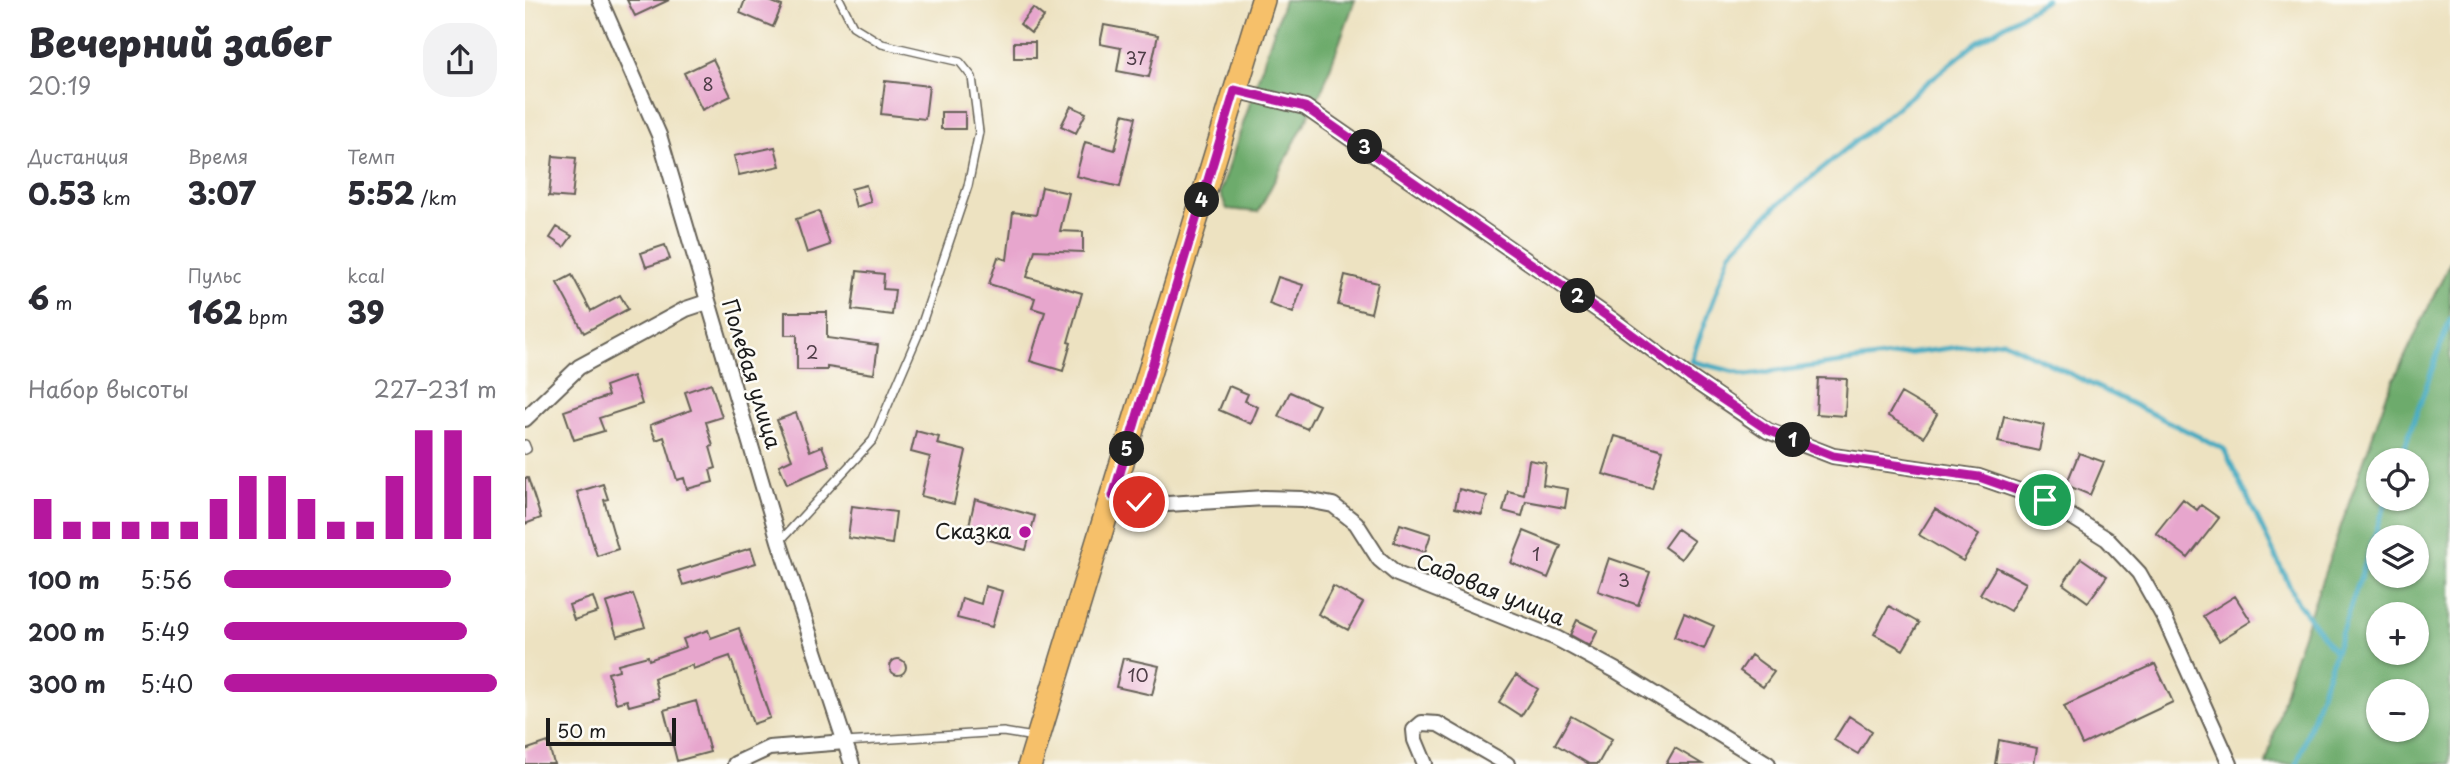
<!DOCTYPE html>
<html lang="ru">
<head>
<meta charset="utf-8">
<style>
	:root { --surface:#fff; --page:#f2f2f3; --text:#2b2b33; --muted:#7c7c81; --accent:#b5179e }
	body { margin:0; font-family:"Playpen Sans",sans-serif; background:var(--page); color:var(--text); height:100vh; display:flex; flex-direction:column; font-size:26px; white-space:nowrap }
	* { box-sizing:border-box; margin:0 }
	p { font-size:23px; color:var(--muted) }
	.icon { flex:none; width:38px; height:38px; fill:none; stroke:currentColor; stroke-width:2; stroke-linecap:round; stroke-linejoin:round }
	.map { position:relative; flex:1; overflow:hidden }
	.sheet { display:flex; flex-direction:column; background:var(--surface); width:525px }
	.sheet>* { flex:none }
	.tools { position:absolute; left:1841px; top:448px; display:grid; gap:14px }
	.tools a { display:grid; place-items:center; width:63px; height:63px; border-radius:50%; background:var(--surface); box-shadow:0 2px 5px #0004; font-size:35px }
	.scale { position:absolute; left:21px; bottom:18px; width:130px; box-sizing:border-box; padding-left:7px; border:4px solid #1c1c1c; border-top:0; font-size:19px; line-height:24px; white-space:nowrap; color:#1c1c1c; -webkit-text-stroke:5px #fdfcf7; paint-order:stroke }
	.pin { position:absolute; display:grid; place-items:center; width:60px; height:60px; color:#fff; margin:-30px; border:4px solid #fff; border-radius:50%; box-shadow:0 2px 7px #0007 }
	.km { position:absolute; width:35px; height:35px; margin:-18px; border-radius:50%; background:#222; color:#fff; font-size:19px; line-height:35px; text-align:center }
	.round { display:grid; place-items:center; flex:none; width:74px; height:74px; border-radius:28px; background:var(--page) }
	.overview { display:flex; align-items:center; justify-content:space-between; height:119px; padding:0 28px }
	h1 { font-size:38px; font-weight:800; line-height:52px }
	.figures { display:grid; grid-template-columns:repeat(3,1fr); gap:10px; height:119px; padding:7px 28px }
	.figures div { display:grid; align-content:center }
	.figures b { font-size:30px; font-weight:800 }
	.figures small { font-size:19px; font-weight:400 }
	.figures p { font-size:19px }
	.chart { height:196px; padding:14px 28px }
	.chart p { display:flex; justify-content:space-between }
	.chart svg { width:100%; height:126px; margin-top:7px; stroke:var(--accent); stroke-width:6 }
	ul { padding:0 28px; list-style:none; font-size:23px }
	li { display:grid; grid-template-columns:112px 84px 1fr; align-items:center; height:52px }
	li i { height:18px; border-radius:9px; background:var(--accent) }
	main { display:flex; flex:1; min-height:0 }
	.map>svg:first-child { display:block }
</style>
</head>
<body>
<main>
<section class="sheet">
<div class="overview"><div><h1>Вечерний забег</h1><p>20:19</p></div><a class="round"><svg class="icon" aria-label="share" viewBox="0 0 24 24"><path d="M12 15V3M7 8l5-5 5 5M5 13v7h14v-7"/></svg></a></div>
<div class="figures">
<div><p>Дистанция</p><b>0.53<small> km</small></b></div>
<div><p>Время</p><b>3:07</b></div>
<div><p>Темп</p><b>5:52<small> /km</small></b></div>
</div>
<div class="figures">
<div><b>6<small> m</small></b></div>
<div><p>Пульс</p><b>162<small> bpm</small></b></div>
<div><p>kcal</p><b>39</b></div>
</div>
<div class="chart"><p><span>Набор высоты</span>227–231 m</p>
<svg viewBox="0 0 160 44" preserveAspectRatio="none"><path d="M5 44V30M15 44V38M25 44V38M35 44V38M45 44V38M55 44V38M65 44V30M75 44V22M85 44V22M95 44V30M105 44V38M115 44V38M125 44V22M135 44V6M145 44V6M155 44V22"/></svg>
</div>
<ul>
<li><b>100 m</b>5:56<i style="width:83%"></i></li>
<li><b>200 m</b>5:49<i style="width:89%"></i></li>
<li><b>300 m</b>5:40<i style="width:100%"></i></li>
</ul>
</section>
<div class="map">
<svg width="1925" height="764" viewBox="0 0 1925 764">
	<rect width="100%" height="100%" fill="#fdfcf7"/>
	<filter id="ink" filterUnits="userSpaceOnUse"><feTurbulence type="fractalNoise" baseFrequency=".0143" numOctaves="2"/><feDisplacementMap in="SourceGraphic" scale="14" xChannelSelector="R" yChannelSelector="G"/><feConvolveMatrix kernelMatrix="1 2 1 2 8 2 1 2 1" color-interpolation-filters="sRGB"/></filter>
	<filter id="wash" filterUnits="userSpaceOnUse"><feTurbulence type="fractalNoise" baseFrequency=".00686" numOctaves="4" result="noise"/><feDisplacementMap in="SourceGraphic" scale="28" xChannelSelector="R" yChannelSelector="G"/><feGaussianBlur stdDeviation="1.57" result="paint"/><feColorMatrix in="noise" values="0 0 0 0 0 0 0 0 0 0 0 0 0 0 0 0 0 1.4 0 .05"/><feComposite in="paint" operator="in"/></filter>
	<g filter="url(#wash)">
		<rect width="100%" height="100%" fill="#ede2c1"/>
		<!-- forest -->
		<path fill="#6dab6c" stroke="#446444" stroke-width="2" fill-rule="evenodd" d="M759 0H830L797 90 733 212 702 209 695 193Z
			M1925 262V764H1741L1766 669 1862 394ZM1853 460H1892V499H1853ZM1853 537H1892V576H1853ZM1853 614H1892V653H1853ZM1853 691H1892V730H1853Z"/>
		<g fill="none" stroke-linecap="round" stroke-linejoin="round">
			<!-- stream -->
			<path stroke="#40a9c0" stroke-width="5" d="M1521 0 1452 42 1250 207 1206 252 1166 361 1222 375 1478 341 1699 449 1773 603 1809 651
				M1875 460 1925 319
				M1772 764 1862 499"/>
		</g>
		<g id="blocks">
			<!-- building -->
			<path fill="#e7a6cd" d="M102 0H144L110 16Z
				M220 0H242L257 6 248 27 215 13Z
				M508 8 519 17 506 33 495 24Z
				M579 25 633 35 624 77 592 71 596 48 575 44Z
				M489 42H510V58H489Z
				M188 59 206 96 177 110 159 73Z
				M360 81 404 86 400 119 356 114Z
				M546 106 561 113 551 133 536 126Z
				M416 112H440V129H416Z
				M598 114 611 117 595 187 551 176 560 142 590 150Z
				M250 147 255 166 214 175 209 156Z
				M28 156 51 158 47 198 24 196Z
				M341 185 346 202 331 207 326 189Z
				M517 187 544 193 535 231 558 232V252L510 250 502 277 557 293 543 342 546 343 538 371 505 361 520 312 507 308 510 298 464 284 473 257 482 260 488 212 511 215Z
				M294 211 305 245 282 253 271 219Z
				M32 227 47 236 39 247 25 238Z
				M140 245 145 259 121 267 116 253Z
				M332 271 359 274 358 289 370 290 367 315 327 310Z
				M47 275 66 311 95 295 103 309 59 333 32 283Z
				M820 275 853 283 846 313 813 305Z
				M753 277 778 285 768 313 744 304Z
				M260 312H302V338L353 345 349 374 302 367V370H272V335H260Z
				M108 376 117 404 74 418 79 431 49 440 39 411 83 396 80 386Z
				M1293 378 1322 379 1320 416 1291 414Z
				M186 383 197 417 181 422 188 446 185 447 191 468 185 470 188 482 162 489 159 478 152 480 139 437 131 440 125 425 166 410 160 392Z
				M704 386 723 394 720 401 733 407 726 424 694 410Z
				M765 392 794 405 782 429 753 416Z
				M1376 393 1412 414 1399 437 1363 416Z
				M271 413 285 451 297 446 305 466 262 484 254 465 267 459 252 420Z
				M1479 416 1519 425 1514 451 1473 442Z
				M391 431 414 437 412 444 441 451 429 504 396 496 405 457 386 452Z
				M1090 436 1138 450 1127 488 1078 474Z
				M1554 453 1579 462 1565 495 1541 485Z
				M1004 460 1021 463 1018 485 1043 489 1040 508 1001 501 997 516 978 511 983 491 999 495Z
				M0 478H3L16 518 0 524Z
				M78 484 83 499 79 500 93 549 72 556 52 492Z
				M934 489 962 496 957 515 930 508Z
				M450 499 510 516 501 550 442 534Z
				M1658 499 1672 510 1676 505 1694 518 1663 558 1631 533Z
				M327 506 371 512 367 544 323 538Z
				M1410 509 1454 535 1438 561 1394 535Z
				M875 524 906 534 900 552 869 542Z
				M1152 529 1169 541 1156 559 1139 547Z
				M999 531 1036 546 1023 578 986 563Z
				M226 548 231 563 158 585 153 571Z
				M1084 558 1125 572 1113 605 1073 591Z
				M1556 558 1582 576 1563 602 1538 584Z
				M1471 567 1501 583 1485 611 1455 594Z
				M460 586 477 591 467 627 432 618 437 598 456 604Z
				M808 586 838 603 823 630 793 614Z
				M108 594 120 627 92 636 81 603Z
				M1710 596 1726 621 1694 641 1678 616Z
				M68 597 73 612 49 620 44 605Z
				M1364 606 1394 623 1378 650 1349 634Z
				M1159 613 1189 626 1179 649 1149 637Z
				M1052 620 1073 630 1065 646 1045 635Z
				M214 628 245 718 228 724 205 656 168 669 167 665 129 678 134 698 104 706 102 700 91 703 83 673 94 670 93 664 123 656 124 660 161 647 158 639 183 630 186 638Z
				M1226 655 1249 672 1238 687 1215 671Z
				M598 658 634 666 627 695 591 687Z
				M365 667a8 8 0 1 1 16 0a8 8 0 1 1-16 0Z
				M1630 664 1648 702 1557 745 1539 706Z
				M991 675 1013 689 996 716 974 702Z
				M171 701 185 752 152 761 139 710Z
				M1046 716 1087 739 1073 764H1064L1030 744Z
				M1324 716 1347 731 1333 754 1309 740Z
				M1474 740 1512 748 1509 764H1470Z
				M23 742 29 764H0V750Z
				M1150 748 1177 764H1141Z"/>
		</g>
	</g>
	<g filter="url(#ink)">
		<use href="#blocks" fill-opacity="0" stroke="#656156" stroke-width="2"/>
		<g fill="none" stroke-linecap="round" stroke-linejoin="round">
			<!-- lane casing -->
			<g stroke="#656156" stroke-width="10">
				<path id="lane" d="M0 444 2 449 0 450
					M255 541 348 440 393 335 443 186 454 132 447 77 435 62 357 44 328 26 315 0
					M320 742 478 732 509 737"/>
			</g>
			<!-- street casing -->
			<g stroke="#656156" stroke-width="18">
				<path id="street" d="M75 0 134 135 254 541 327 764
					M710 90 780 107 1089 321 1164 377 1243 431 1308 456 1454 477 1520 500 1582 539 1614 573 1640 619 1705 764
					M0 419 54 367 161 309 182 302
					M588 496 614 502 643 504 739 498 777 499 808 505 831 523 854 559 872 574 1031 638 1090 670 1243 764
					M210 764 244 748 320 742
					M900 764 890 740 889 730 897 723 913 724 982 764"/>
			</g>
			<!-- primary casing -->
			<g stroke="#656156" stroke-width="26">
				<path id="primary" d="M505 764 738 0"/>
			</g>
			<!-- lane -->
			<use href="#lane" stroke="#fff" stroke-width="7"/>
			<!-- street -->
			<use href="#street" stroke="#fff" stroke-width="14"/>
			<!-- primary -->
			<use href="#primary" stroke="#f6c06b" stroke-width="23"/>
		</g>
	</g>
	<g fill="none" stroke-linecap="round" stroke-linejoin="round" filter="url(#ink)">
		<!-- route casing -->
		<g stroke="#fff" stroke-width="14">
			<path id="route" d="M614 502 588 496 710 90 780 107 1089 321 1164 377 1243 430 1308 456 1454 477 1520 500"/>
		</g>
		<!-- route -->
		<use href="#route" stroke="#b5179e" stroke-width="9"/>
	</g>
	<!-- markers -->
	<circle fill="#b5179e" stroke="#fdfcf7" stroke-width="2.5" cx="500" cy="532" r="7"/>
	<g text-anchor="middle" stroke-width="5" stroke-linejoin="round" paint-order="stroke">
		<!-- number labels -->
		<g font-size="18" fill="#4f3e48">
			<text x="611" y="65">37</text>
			<text x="183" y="91">8</text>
			<text x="287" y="359">2</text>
			<text x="1011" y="561">1</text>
			<text x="1099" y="587">3</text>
			<text x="613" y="682">10</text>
		</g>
		<!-- street labels -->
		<g font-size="21" fill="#1c1c1c" stroke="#fdfcf7">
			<text transform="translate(226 374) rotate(73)" y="7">Полевая улица</text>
			<text transform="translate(965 590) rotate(22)" y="7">Садовая улица</text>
		</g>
		<!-- poi labels -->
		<g font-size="21" fill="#1c1c1c" stroke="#fdfcf7" text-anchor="end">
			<text x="486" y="539">Сказка</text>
		</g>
	</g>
</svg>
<div class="tools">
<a><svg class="icon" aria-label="locate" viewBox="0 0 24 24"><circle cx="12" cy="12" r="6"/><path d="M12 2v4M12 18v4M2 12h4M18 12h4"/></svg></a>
<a><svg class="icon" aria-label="layers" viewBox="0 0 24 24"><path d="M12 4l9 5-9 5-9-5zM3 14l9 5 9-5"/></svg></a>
<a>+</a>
<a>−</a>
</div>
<div class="scale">50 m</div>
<div class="pin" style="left:1520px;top:500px;background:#1e9e55"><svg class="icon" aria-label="arrive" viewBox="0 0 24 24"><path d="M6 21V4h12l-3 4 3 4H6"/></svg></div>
<div class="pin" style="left:614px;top:502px;background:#d93025"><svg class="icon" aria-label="check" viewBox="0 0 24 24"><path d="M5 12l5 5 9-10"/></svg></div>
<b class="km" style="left:1268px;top:440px">1</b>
<b class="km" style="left:1053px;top:296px">2</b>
<b class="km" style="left:840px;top:147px">3</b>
<b class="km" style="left:677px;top:200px">4</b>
<b class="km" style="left:602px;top:449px">5</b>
</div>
</main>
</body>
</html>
